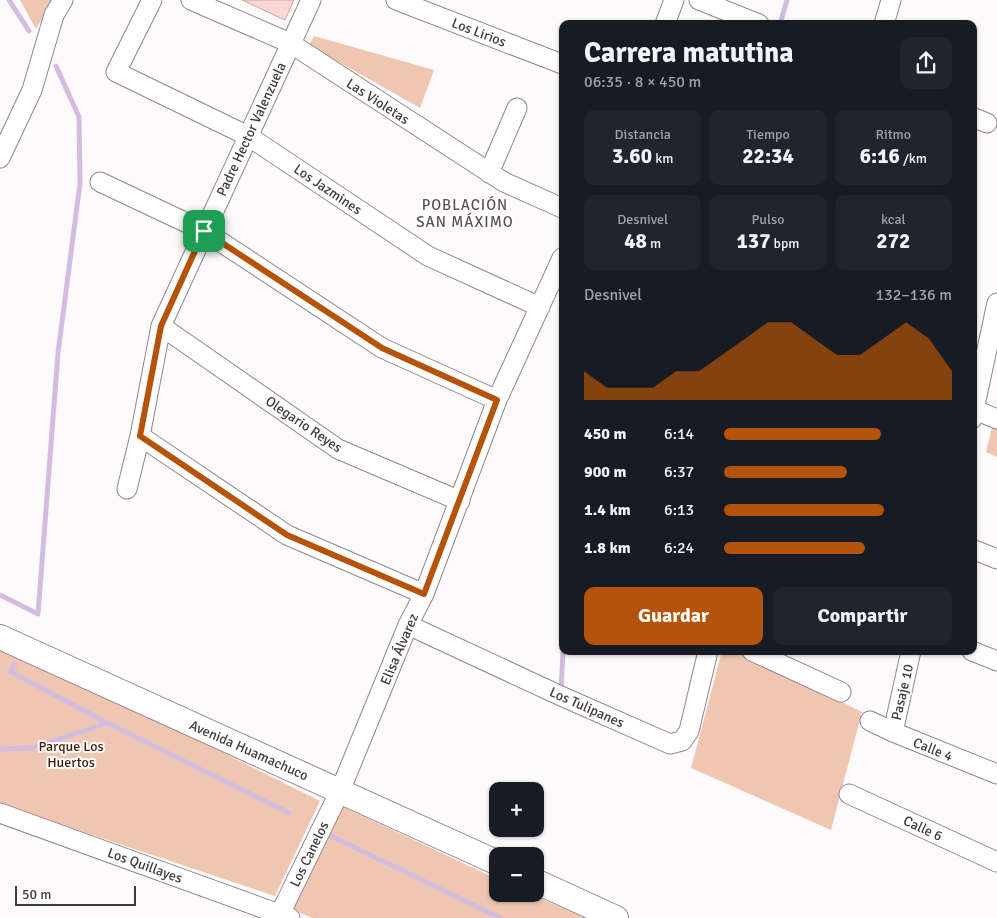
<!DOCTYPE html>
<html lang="es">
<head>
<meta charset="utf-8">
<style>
	:root { --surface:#171b24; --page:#20242c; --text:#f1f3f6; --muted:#9ea1a6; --accent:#b45309 }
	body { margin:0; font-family:Signika,sans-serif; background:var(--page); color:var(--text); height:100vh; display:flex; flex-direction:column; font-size:19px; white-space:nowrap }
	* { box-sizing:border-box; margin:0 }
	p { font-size:16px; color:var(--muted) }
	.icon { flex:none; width:28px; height:28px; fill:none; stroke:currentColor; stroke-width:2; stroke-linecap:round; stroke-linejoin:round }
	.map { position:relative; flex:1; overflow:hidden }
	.details { position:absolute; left:559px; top:20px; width:418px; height:635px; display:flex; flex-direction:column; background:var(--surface); border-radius:10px; box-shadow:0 1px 4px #0004 }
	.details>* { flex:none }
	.controls { position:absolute; left:489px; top:782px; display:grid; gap:10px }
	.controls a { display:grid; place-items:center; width:55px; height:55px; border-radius:10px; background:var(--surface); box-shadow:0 1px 4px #0004; font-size:25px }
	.scale { position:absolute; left:15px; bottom:12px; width:121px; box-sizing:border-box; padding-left:5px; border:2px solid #413a3c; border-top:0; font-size:14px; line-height:18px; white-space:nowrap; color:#413a3c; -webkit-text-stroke:4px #fff; paint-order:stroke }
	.pin { position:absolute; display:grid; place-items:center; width:42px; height:42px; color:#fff; margin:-21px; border-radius:10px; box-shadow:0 2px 8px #0006 }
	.round { display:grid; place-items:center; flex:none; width:52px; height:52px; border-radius:10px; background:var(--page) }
	.head { display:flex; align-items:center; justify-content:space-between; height:85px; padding:0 25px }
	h1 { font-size:28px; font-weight:700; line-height:38px }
	.stats { display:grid; grid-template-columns:repeat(3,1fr); gap:8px; height:85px; padding:5px 25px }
	.stats div { display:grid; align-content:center; border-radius:10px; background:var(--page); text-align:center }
	.stats b { font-size:21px; font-weight:700 }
	.stats small { font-size:14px; font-weight:400 }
	.stats p { font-size:14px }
	.chart { height:140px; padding:10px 25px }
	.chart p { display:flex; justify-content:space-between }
	.chart svg { width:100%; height:90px; margin-top:5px; fill:var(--accent); opacity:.7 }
	.button { display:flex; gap:10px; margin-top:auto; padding:10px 25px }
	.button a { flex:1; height:58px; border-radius:10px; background:var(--accent); color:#fff; font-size:20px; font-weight:700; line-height:58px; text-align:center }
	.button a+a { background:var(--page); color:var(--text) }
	ul { padding:0 25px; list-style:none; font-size:16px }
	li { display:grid; grid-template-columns:80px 60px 1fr; align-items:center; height:38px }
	li i { height:12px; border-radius:6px; background:var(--accent) }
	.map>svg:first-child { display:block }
</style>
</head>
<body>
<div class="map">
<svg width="997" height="918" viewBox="0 0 997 918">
	<rect width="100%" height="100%" fill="#fdfafb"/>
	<!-- green -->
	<path fill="#efc6b2" d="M20 0H53L36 29Z
		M314 36 434 70 420 108 309 45Z
		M993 423 997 425V457L986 452Z
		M0 641 320 801 275 896 0 804Z
		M722 651H738L862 712 831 830 691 768Z
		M339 805 497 879 498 894H530L585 918H313L287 908Z"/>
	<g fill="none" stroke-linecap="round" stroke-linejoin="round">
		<!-- stream -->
		<path stroke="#d4bce0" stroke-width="5" d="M9 0 29 31
			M780 24 787 0
			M0 595 38 614 58 353 80 183 79 117 56 66
			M15 664 10 671 107 723 289 813
			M561 691 563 651
			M0 749 32 748 107 723
			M325 833 500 918"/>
	</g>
	<!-- building -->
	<path fill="#fcd6d2" stroke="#bbaaa9" d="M242 0H294L285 20Z"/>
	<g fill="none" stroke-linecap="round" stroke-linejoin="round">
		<!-- minor casing -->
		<g stroke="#948589" stroke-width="21">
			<path id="minor" d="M152 0 116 72 248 136 428 256 540 307
				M191 0 290 43 504 182 562 208
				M396 0 562 64
				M699 0 759 24
				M665 24 674 0
				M884 24 891 0
				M972 117 987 123
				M0 158 32 90 54 15 63 0
				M489 173 517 108
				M100 182 204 231 382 348 497 400
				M161 326 338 449 460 501
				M975 410 997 419
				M972 419 997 303
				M140 436 287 535 424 594
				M127 489 140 436 161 326 311 0
				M972 549 997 559
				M408 625 561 696 670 744 682 741 689 731 708 651
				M752 651 841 692
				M972 651 997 661
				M870 721 893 732 997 774
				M893 732 911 651
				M849 794 997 862
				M0 813 290 918
				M278 918 340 791 408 625 424 594 497 400 562 258"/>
		</g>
		<!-- major casing -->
		<g stroke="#948589" stroke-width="26">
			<path id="major" d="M0 637 498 863
				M535 881 616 918"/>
		</g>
		<!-- minor -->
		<use href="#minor" stroke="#fff" stroke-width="19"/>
		<!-- major -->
		<use href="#major" stroke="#fff" stroke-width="24"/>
	</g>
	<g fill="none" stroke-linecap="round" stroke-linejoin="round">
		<!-- route casing -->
		<g stroke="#fff" stroke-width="10">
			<path id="route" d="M204 231 382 348 497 400 424 594 287 535 140 436 161 326Z"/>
		</g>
		<!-- route -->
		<use href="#route" stroke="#b45309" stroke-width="6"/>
	</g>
	<g text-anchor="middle" stroke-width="4" stroke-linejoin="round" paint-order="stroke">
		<!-- street labels -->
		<g font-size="14" fill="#413a3c" stroke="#fff">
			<text transform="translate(479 32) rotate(21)" y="5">Los Lirios</text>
			<text transform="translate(378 101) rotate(33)" y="5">Las Violetas</text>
			<text transform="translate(251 129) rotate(-65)" y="5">Padre Hector Valenzuela</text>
			<text transform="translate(328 189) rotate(34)" y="5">Los Jazmines</text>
			<text transform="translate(304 424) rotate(34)" y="5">Olegario Reyes</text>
			<text transform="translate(399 649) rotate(-67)" y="5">Elisa Álvarez</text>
			<text transform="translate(902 692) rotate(-77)" y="5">Pasaje 10</text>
			<text transform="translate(587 707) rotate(24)" y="5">Los Tulipanes</text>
			<text transform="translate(933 749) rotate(22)" y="5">Calle 4</text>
			<text transform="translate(249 750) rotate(24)" y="5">Avenida Huamachuco</text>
			<text transform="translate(923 828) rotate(25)" y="5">Calle 6</text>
			<text transform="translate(309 854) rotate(-64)" y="5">Los Canelos</text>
			<text transform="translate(145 865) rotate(20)" y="5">Los Quillayes</text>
		</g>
		<!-- park labels -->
		<g font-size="14" fill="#441d07" stroke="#fff">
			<text x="71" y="751">Parque Los<tspan x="71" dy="16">Huertos</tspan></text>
		</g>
		<!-- neighbourhood labels -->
		<g font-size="15" letter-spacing="1" fill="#5d4f52" stroke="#fff">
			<text x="465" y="210">POBLACIÓN<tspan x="465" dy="17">SAN MÁXIMO</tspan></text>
		</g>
	</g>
</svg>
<div class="controls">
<a>+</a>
<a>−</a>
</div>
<div class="scale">50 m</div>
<div class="pin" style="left:204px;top:231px;background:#1e9e55"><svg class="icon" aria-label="arrive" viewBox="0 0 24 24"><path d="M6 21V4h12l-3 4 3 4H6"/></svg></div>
<section class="details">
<div class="head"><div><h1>Carrera matutina</h1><p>06:35 · 8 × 450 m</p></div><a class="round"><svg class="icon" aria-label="share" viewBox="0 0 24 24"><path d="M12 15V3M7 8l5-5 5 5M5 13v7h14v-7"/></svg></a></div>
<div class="stats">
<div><p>Distancia</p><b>3.60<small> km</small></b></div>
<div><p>Tiempo</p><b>22:34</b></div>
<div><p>Ritmo</p><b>6:16<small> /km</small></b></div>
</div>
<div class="stats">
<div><p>Desnivel</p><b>48<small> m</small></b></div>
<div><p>Pulso</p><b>137<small> bpm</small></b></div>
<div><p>kcal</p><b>272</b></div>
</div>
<div class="chart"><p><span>Desnivel</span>132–136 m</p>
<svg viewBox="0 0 160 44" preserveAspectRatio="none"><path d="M0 44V30L10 38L20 38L30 38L40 30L50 30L60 22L70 14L80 6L90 6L100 14L110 22L120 22L130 14L140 6L150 14L160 30V44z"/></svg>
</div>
<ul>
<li><b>450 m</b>6:14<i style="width:69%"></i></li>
<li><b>900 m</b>6:37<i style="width:54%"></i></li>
<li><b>1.4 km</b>6:13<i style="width:70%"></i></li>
<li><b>1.8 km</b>6:24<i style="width:62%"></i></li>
</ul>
<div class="button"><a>Guardar</a><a>Compartir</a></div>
</section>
</div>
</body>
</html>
